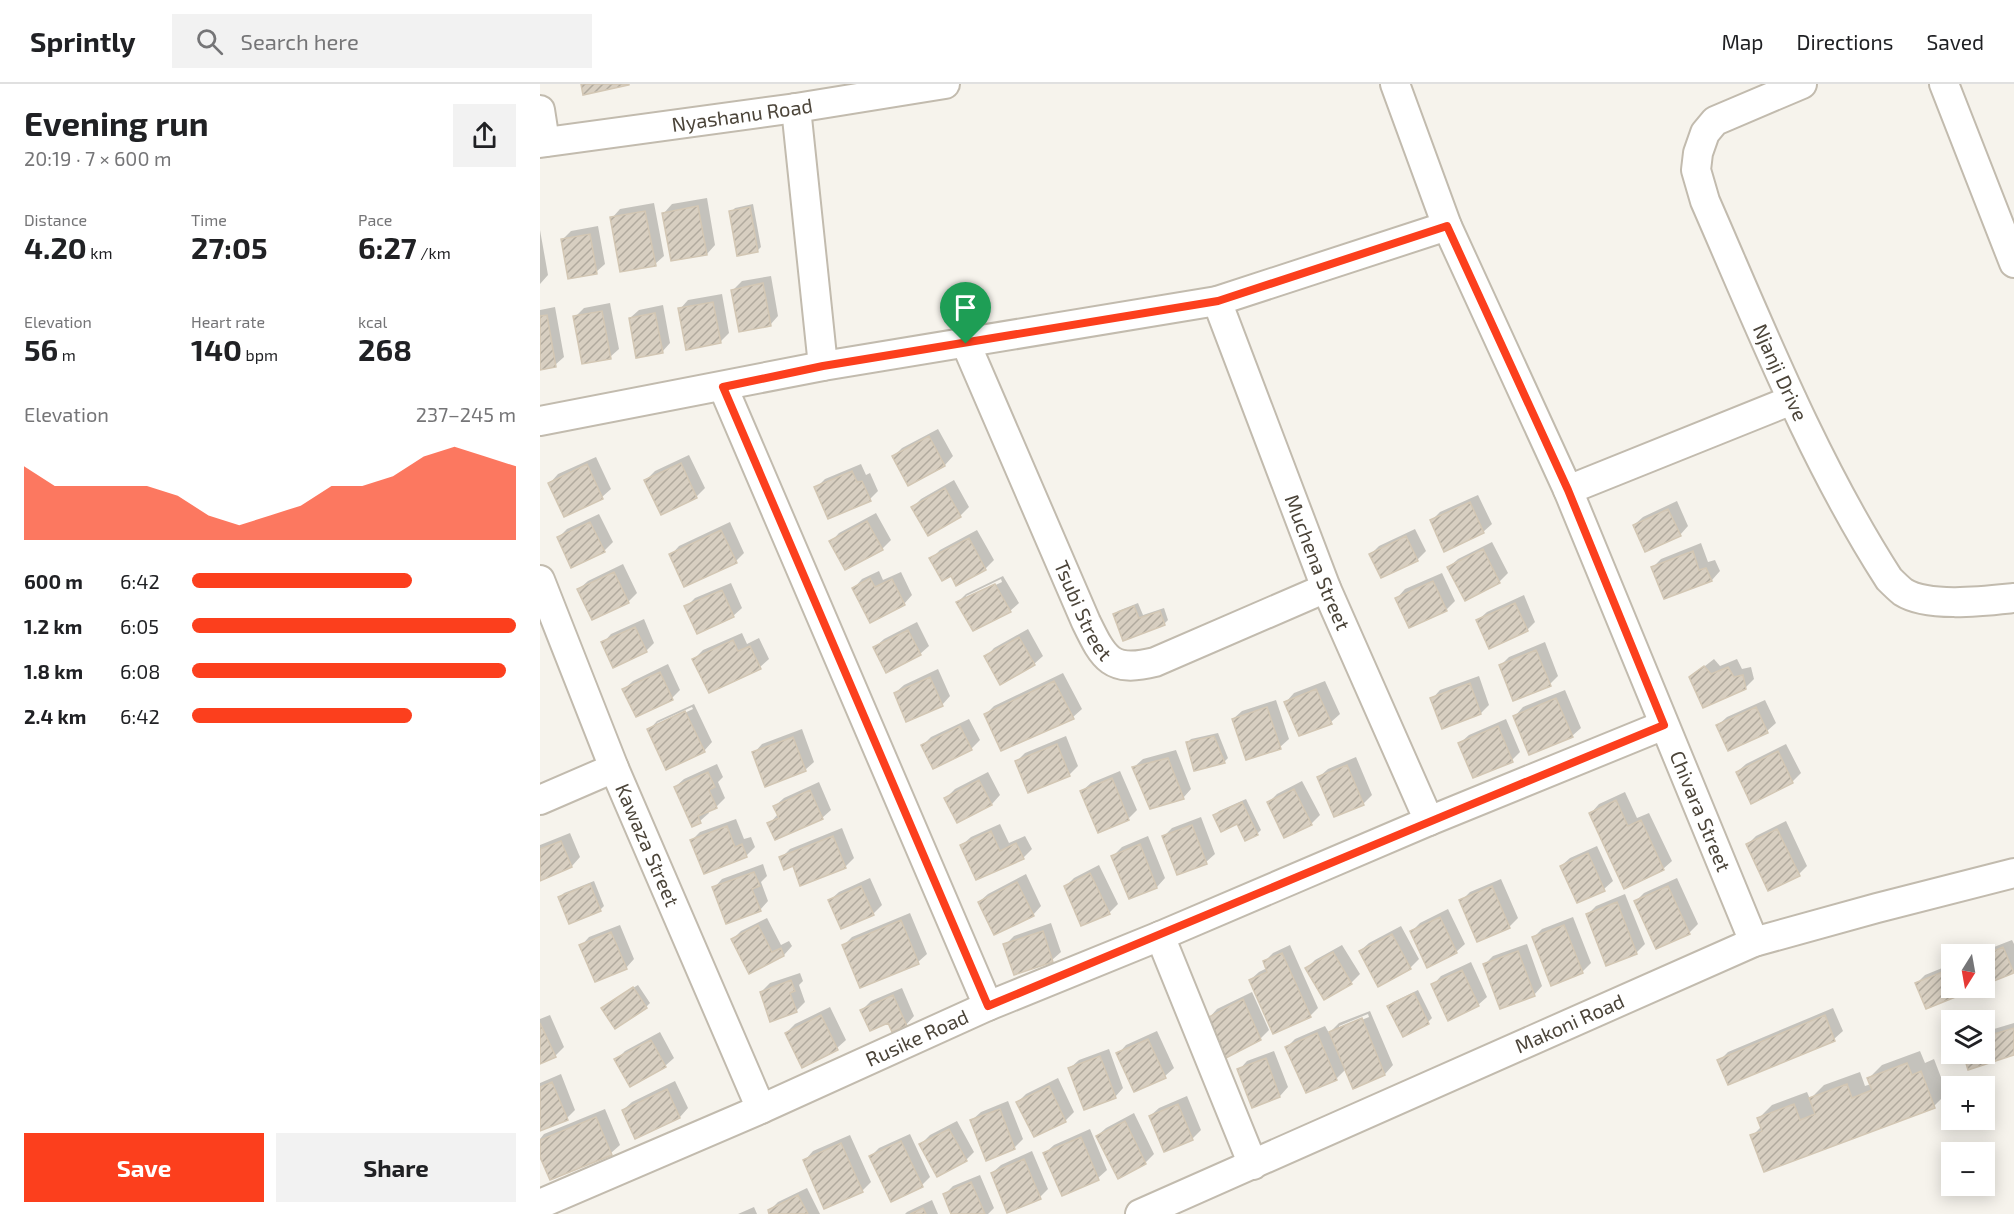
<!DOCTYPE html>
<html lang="en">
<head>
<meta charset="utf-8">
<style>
	:root { --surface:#fff; --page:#f2f2f2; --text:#202124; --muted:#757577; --line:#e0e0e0; --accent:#fc3f1d }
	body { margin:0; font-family:"Exo 2",sans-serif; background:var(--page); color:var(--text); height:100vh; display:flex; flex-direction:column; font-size:22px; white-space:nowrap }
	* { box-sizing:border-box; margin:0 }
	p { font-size:20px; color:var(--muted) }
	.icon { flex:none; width:33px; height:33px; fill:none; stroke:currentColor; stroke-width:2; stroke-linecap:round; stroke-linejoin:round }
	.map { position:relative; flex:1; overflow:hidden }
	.drawer { display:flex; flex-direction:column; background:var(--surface); width:540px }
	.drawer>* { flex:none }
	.needle { width:39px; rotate:191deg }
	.buttons { position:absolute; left:1401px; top:860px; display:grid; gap:12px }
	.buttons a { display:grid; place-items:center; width:54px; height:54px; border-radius:0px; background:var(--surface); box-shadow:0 3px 15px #0003; font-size:30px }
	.pin { position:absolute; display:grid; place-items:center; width:51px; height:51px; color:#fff; margin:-62px -26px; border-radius:50% 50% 50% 0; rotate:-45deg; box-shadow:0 0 6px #0007 }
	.pin .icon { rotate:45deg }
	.round { display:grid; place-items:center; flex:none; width:63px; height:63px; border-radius:0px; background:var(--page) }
	.overview { display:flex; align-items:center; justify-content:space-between; height:102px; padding:0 24px }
	h1 { font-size:33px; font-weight:700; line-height:45px }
	.figures { display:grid; grid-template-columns:repeat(3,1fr); gap:9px; height:102px; padding:6px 24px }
	.figures div { display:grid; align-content:center }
	.figures b { font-size:30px; font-weight:700 }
	.figures small { font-size:16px; font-weight:400 }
	.figures p { font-size:16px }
	.chart { height:168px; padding:12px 24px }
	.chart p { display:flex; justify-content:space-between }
	.chart svg { width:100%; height:108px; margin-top:6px; fill:var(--accent); opacity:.7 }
	.button { display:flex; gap:12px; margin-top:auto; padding:12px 24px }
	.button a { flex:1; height:69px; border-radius:0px; background:var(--accent); color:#fff; font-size:24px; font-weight:700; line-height:69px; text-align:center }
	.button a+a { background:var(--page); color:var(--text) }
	ul { padding:0 24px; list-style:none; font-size:20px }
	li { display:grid; grid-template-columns:96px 72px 1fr; align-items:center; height:45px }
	li i { height:15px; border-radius:8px; background:var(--accent) }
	header { display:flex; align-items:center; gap:36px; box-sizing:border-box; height:84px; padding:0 30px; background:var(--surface); border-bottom:2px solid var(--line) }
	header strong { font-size:28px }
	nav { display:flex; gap:33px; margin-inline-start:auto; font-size:21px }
	.search { width:420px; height:54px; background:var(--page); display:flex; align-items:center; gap:15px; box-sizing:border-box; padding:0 21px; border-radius:0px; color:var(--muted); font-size:22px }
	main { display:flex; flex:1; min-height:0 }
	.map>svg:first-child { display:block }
</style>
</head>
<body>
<header>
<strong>Sprintly</strong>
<div class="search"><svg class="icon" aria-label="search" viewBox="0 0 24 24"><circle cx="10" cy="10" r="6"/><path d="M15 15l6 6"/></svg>Search here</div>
<nav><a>Map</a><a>Directions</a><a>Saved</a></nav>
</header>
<main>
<section class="drawer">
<div class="overview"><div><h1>Evening run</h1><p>20:19 · 7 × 600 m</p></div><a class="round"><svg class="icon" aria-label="share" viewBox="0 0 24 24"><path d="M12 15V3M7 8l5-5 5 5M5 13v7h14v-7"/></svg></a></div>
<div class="figures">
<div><p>Distance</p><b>4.20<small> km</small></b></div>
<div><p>Time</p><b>27:05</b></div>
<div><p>Pace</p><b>6:27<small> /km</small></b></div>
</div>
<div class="figures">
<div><p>Elevation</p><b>56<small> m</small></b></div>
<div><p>Heart rate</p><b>140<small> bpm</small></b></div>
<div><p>kcal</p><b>268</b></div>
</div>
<div class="chart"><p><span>Elevation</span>237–245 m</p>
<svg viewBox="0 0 160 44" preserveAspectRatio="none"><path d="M0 44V14L10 22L20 22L30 22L40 22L50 26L60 34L70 38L80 34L90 30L100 22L110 22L120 18L130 10L140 6L150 10L160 14V44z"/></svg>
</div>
<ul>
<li><b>600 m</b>6:42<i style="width:68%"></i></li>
<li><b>1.2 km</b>6:05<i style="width:100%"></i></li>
<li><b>1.8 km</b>6:08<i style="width:97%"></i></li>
<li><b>2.4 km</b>6:42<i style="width:68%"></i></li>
</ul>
<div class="button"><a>Save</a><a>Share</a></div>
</section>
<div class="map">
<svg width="1474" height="1130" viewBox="0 0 1474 1130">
	<defs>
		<pattern id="building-hatch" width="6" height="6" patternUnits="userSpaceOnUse" patternTransform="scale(1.5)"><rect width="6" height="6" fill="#d8cfc1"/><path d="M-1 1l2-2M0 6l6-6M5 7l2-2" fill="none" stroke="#b1aa9e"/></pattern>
	</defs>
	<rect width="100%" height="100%" fill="#f6f3ec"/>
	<!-- shadow -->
	<path fill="#0003" fill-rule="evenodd" d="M167 114 175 161 167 170 132 175 124 129 132 120Z
		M114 119 124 172 115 180 72 134 80 125Z
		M213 120 221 163 217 167 191 128 195 124Z
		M58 142 65 180 56 188 22 156 31 147Z
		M0 146 8 191 0 200Z
		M231 192 238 232 230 241 193 206 202 197Z
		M182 210 189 249 180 258 140 225 148 216Z
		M70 219 79 265 70 273 35 233 44 224Z
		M123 221 130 259 122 268 90 234 99 226Z
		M15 223 24 273 15 281 0 284V226Z
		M398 345 413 372 405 381 369 400 354 372 362 364Z
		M149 371 165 404 156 413 106 396 115 387Z
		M56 373 71 405 62 413 25 431 10 399 18 390Z
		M321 380 326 391 330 389 338 407 330 415 276 404 285 395Z
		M414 396 429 423 420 432 388 450 373 423 381 415Z
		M938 411 952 440 943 448 891 437 900 428Z
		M1137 417 1148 442 1140 451 1094 441 1103 433Z
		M336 429 351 456 342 465 291 458 299 449Z
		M59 430 73 458 64 467 18 454 27 445Z
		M190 438 204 469 196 477 131 471 139 462Z
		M875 445 886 467 877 476 841 492 831 470 839 462Z
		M437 446 454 476 445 485 412 490 391 475 400 466Z
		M952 458 968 489 959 498 909 483 918 475Z
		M1161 459 1168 478 1175 476 1180 487 1172 496 1125 513 1112 484 1121 475Z
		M83 480 97 509 88 518 39 505 48 497Z
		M339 487 343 496 361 488 372 511 364 520 314 504 322 495Z
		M902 489 915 517 906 526 857 514 865 505Z
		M463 492 479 519 470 527 418 518 426 510ZM461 495 462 498 426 515V512Z
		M191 499 202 524 193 532 146 523 155 514Z
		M984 511 995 538 987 546 938 536 947 528Z
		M598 519 603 531 624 524 628 536 624 540 575 531 578 527Z
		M104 535 114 559 106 567 63 559 71 550Z
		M377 538 389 562 380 570 335 563 344 555Z
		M488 545 503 572 494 580 446 573 454 564Z
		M202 549 207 560 219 554 229 575 220 583 154 575 163 566Z
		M1005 558 1018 592 1010 600 961 581 969 573Z
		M1174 575 1180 582 1197 575 1202 585 1211 583 1214 595 1206 603 1151 593Z
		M128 580 140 606 132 614 84 605 93 597Z
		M398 585 410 612 402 621 355 609 364 601Z
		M523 589 542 625 533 633 446 630 454 622Z
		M939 592 949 621 941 629 892 615 900 606Z
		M785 597 800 630 791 638 760 650 746 618 754 609Z
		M1025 606 1041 644 1032 652 975 632 983 623Z
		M736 616 749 655 740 663 693 635 702 627Z
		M1225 616 1236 639 1227 647 1178 641 1187 633Z
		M154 620 172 658 164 667 109 646 117 637ZM152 623 153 625 117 642V639Z
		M429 635 440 656 431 665 383 661 391 653Z
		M966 635 980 668 972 676 920 659 929 651Z
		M262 645 274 678 265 686 214 669 222 660Z
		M678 649 688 674 684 678 647 659 651 655Z
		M526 652 538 682 529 691 477 677 485 669Z
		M1246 660 1261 689 1252 698 1212 718 1197 688 1206 680Z
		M636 666 651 705 643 714 594 683 603 675Z
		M816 673 832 711 823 720 779 693 788 685Z
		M177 680 183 693 178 698 185 714 176 723 168 726 169 729 160 737 152 741 135 703 144 695Z
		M580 687 597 726 588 735 542 707 551 699Z
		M448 688 460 711 452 720 418 737 406 714 415 705Z
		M762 697 780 731 771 740 728 719 737 710Z
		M279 698 291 726 282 734 229 740 238 730 235 722 244 714Z
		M1085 708 1097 734 1109 729 1132 777 1123 785 1051 729 1059 720Z
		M706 715 721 746 717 750 698 738 675 731 679 727Z
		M661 733 675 770 666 778 623 753 632 744Z
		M196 735 204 755 211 753 215 763 206 772 152 756 160 748Z
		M1246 737 1267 782 1259 790 1208 760 1216 752Z
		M460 740 469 759 485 752 492 765 483 774 422 761 431 753Z
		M302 744 314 774 305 783 253 780 241 774 250 765Z
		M30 749 40 773 32 782 0 795V761Z
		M608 752 625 794 617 803 590 813 573 772 582 763Z
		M1057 762 1073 797 1064 805 1021 782 1030 774Z
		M223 780 227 792 221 798 228 817 220 826 174 804 182 795Z
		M559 781 578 820 569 829 526 802 534 794Z
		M486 790 501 822 493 831 439 818 448 810Z
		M330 794 342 821 333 830 290 816 299 808Z
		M1137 794 1158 840 1149 849 1096 817 1104 809Z
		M961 795 978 834 969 843 921 817 930 808Z
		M54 797 64 822 60 826 20 813 24 809Z
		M1085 810 1105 860 1097 868 1067 880 1047 831 1056 822Z
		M908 825 925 860 916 868 871 848 880 839Z
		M370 829 387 870 378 878 321 902 304 861 312 853Z
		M1033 833 1051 879 1042 888 994 853 1002 845Z
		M227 834 241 861 249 857 252 862 244 871 209 888 193 855 201 847Z
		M511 839 521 868 512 876 465 861 474 852Z
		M80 841 94 875 86 884 41 862 49 853Z
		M861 842 879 875 870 884 820 867 829 859Z
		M1472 856 1474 860V887L1444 899V870H1436Z
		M987 860 1002 902 994 911 945 880 953 872Z
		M750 861 778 924 770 932 710 896 719 888 727 884 724 878 733 869Z
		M802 861 820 890 811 899 767 884 775 876Z
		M931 878 947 913 938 921 893 901 901 892Z
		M1412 880V903H1436L1387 923 1377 899 1385 891Z
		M260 889 263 897 259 901 265 918 256 927 221 908 230 899Z
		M98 901 110 919 106 923 67 920Z
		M362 904 374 932 366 941 349 937 322 926 331 917Z
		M878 906 892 934 888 938 849 922 853 918Z
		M712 908 729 946 720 955 686 972 669 934 677 925Z
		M290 923 306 956 297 964 263 981 246 949 255 940Z
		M1293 924 1303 947 1294 955 1189 999 1179 977 1188 968Z
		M830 927 853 981 845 990 813 1003 806 985 797 994 766 1007 747 963 755 955 785 942 789 949 799 939ZM828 930 829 933 799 945V942Z
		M10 931 24 963 15 972 0 978V935Z
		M1474 939V970L1429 984 1425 969H1444V948Z
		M617 947 634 984 625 992 578 970 586 961Z
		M120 948 134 974 125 982 76 976 85 967Z
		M569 965 583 1004 575 1013 530 984 539 976Z
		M734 967 748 1003 740 1012 712 1022 699 986 707 977Z
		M1380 967 1385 979 1394 975 1407 1009 1394 1022 1212 1052 1222 1042 1219 1034 1232 1021 1267 1008 1270 1015 1284 1001 1320 988 1325 1002 1331 1000 1329 994 1342 981Z
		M21 990 35 1026 27 1034 0 1045V999Z
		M518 994 534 1028 525 1037 495 1051 478 1018 486 1010Z
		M135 997 148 1024 140 1033 96 1053 83 1026 92 1018Z
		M647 1012 661 1046 652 1055 610 1032 619 1024Z
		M468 1017 483 1055 474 1064 432 1036 441 1028Z
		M65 1025 80 1061 71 1069H0V1055L4 1050Z
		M594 1029 614 1070 605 1079 557 1052 566 1044Z
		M417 1037 434 1068 426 1076 381 1060 390 1051Z
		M550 1045 567 1086 558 1094 522 1110 505 1069 514 1061Z
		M370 1050 390 1093 382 1101 331 1072 339 1064Z
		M310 1051 331 1098 322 1107 265 1076 273 1067Z
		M492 1067 508 1105 500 1113 452 1089 461 1081Z
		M440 1091 454 1124 448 1130H413L404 1111 413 1102Z
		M267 1104 280 1130H231L229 1127 238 1118Z
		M392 1116 398 1130H365L367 1128Z
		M214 1123 217 1130H198Z"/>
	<!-- building -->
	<path fill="url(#building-hatch)" stroke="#d3c7b4" stroke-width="1.5" d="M41 0H89V1L43 11Z
		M158 122 167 171 131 177 122 129Z
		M210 123 218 168 197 172 189 127Z
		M105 127 116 182 80 188 70 133Z
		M50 150 57 190 28 195 21 155Z
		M223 199 231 242 199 248 191 206Z
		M173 218 181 259 146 266 138 224Z
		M62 227 71 275 42 280 33 232Z
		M115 229 123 269 96 274 89 234Z
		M7 231 16 283 0 286V232Z
		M389 352 405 382 368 402 352 372Z
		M141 379 157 414 121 431 104 396Z
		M47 380 63 415 24 433 8 399Z
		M312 387 317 398 322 397 331 417 288 435 274 403Z
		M405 404 421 433 388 452 371 423Z
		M930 418 944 449 904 468 890 436Z
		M1128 425 1141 452 1105 468 1093 441Z
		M327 437 343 466 305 486 289 457Z
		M50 438 65 468 31 484 17 453Z
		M181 446 197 479 144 503 129 470Z
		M866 452 878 477 841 494 829 470Z
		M429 454 446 486 416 502 411 492 402 497 389 474Z
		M943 465 960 499 925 517 907 483Z
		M1153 467 1159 486 1166 484 1172 497 1124 515 1111 483Z
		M74 488 89 519 52 536 37 505Z
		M330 494 335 503 352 495 365 521 330 539 312 504Z
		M893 497 907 527 869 544 855 514Z
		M455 500 471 528 433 547 416 518Z
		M182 506 194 533 157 550 144 522Z
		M975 519 988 547 949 565 936 536Z
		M594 522 599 534 620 527 625 541 583 557 573 530Z
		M95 543 107 568 73 584 61 558Z
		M368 546 381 571 346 589 333 563Z
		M479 553 495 581 460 601 444 572Z
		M193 556 198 567 210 562 221 585 169 609 152 575Z
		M996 566 1011 602 973 617 959 581Z
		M1164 582 1171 590 1188 583 1194 593 1203 591 1206 605 1163 624 1149 593Z
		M120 588 133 616 96 633 82 605Z
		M390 593 403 622 366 638 354 609Z
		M514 597 534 635 461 667 444 630Z
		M930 599 941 630 902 645 890 614Z
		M776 605 792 640 759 652 744 618Z
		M1016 614 1033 653 989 671 973 632Z
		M727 623 741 665 706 676 692 635Z
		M1216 623 1228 649 1188 667 1176 641Z
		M145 627 165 668 126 686 107 645Z
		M420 642 432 666 393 685 381 661Z
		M958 642 973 678 933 694 918 659Z
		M674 652 685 679 654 687 646 658Z
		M253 653 266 687 225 703 212 668Z
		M517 660 530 692 488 709 475 677Z
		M1238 667 1253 699 1211 720 1196 688Z
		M628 674 644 715 610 725 592 683Z
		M807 681 824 721 794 733 777 693Z
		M168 688 175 703 169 706 177 724 158 732 161 739 152 743 134 703Z
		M572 694 589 736 558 749 540 707Z
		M439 696 452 721 417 739 404 714Z
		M754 705 772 741 744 754 727 718Z
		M270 706 283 735 235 756 227 739 239 734 233 722Z
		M1076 716 1088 742 1101 736 1124 786 1084 805 1049 729Z
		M702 718 718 751 705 757 697 740 681 748 673 731Z
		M652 741 667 780 637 791 622 752Z
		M187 742 195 763 202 760 207 773 164 790 150 756Z
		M1237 745 1260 792 1228 807 1206 760Z
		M451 747 460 767 476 759 484 775 436 796 420 761Z
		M293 752 306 784 260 802 253 782 244 786 239 773Z
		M21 757 32 783 0 797V765Z
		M600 760 617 804 589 815 571 772Z
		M1048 769 1065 807 1037 819 1020 782Z
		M214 788 220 802 212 805 221 827 186 840 172 803Z
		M550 789 570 830 541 842 524 802Z
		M477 798 494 832 454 851 438 818Z
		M50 800 61 827 29 840 18 813Z
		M321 802 334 831 301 845 288 816Z
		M952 802 970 844 937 858 919 816Z
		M1128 802 1150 850 1116 865 1094 817Z
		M1077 818 1097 870 1066 882 1046 830Z
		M900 833 917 869 887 884 870 847Z
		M361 836 379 880 320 904 302 861Z
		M218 841 232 868 241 864 244 872 209 890 191 855Z
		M1024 841 1043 889 1011 902 992 853Z
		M503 847 513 878 474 891 463 860Z
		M71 848 87 885 55 898 39 861Z
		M852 850 871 885 838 903 819 867Z
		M1463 863 1474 889 1444 901V871Z
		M978 867 995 912 960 925 943 880Z
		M793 868 812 900 784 916 765 884Z
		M742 869 771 933 733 950 709 896 727 888 723 877Z
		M1412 884V903H1440L1386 925 1375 899Z
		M922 886 939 922 908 937 891 900Z
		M251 896 255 907 250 909 257 928 230 938 220 908Z
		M93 903 107 924 75 945 61 924Z
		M874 909 889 940 863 953 847 922Z
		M353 911 367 942 352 948 348 939 330 947 320 926Z
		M703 915 721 956 686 974 667 934Z
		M281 931 298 966 262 984 245 949Z
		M1285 931 1295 957 1188 1001 1177 976Z
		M822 934 845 991 813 1005 789 948Z
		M0 939 16 973 0 980Z
		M1474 944V971L1428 986 1423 969H1444V953Z
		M777 949 797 996 766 1009 745 963Z
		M608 955 626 994 594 1008 576 969Z
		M111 956 126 983 90 1003 74 975Z
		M560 972 576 1014 544 1026 528 984Z
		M726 974 740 1013 712 1024 697 985Z
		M1367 979 1372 991 1381 987 1395 1024 1224 1088 1210 1051 1222 1047 1217 1034 1254 1020 1260 1036 1275 1030 1269 1014 1307 1000 1312 1014 1332 1006 1327 994Z
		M12 998 28 1036 0 1047V1003Z
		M509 1002 526 1038 494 1053 476 1018Z
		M127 1005 140 1034 95 1055 82 1026Z
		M638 1020 653 1056 624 1068 609 1032Z
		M460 1025 475 1065 446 1077 430 1036Z
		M56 1033 72 1071 10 1096 0 1073V1056Z
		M585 1037 606 1080 578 1095 556 1052Z
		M409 1045 427 1077 397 1093 379 1060Z
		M541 1053 559 1096 522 1112 503 1069Z
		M361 1057 383 1103 351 1118 329 1072Z
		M301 1059 323 1108 284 1125 263 1076Z
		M484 1075 501 1115 467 1129 451 1089Z
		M431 1098 445 1130H411L403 1110Z
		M258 1111 268 1130H229L228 1126Z
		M383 1124 386 1130H370Z"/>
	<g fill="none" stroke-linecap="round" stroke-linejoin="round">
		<!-- street casing -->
		<g stroke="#c2bbae" stroke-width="32">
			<g id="street">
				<path id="s1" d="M855 0 907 142 1028 406 1214 858"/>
				<path id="s2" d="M1262 0 1175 37 1165 49 1158 69 1156 86 1165 117C1221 245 1273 377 1349 495 1353 499 1358 504 1363 508 1388 524 1445 517 1474 514"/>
				<path d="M1404 0 1474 179"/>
				<path d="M256 24 283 282"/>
				<path d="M0 26 5 58"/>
				<path id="s3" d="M0 59 256 24 405 0"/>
				<path id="s4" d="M677 217 786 504 889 737"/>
				<path id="s5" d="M426 260 546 538C564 575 571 589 615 578L786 504"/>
				<path d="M183 303 448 922"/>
				<path d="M0 337 283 282 677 217 907 142"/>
				<path d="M1028 406 1252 316"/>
				<path id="s6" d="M0 496 74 684 221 1025"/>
				<path d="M0 716 74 684"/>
				<path d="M620 852 713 1081"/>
				<path id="s7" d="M0 1120 221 1025 448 922 620 852 889 737 1124 641"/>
				<path id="s8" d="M600 1130 1214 858 1337 824 1474 789"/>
			</g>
		</g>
		<!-- street -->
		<use href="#street" stroke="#fff" stroke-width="28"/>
	</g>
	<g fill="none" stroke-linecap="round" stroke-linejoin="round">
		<!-- route casing -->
		<g stroke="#fff" stroke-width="12">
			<path id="route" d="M907 142 1028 406 1124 641C898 733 674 829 448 922L183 303 283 282 678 217Z"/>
		</g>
		<!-- route -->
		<use href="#route" stroke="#fc3f1d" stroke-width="8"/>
	</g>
	<g text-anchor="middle" stroke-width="4.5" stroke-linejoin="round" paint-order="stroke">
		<!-- street labels -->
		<g font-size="20" fill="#4b4439" stroke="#fff">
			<text dy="7" stroke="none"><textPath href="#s3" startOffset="204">Nyashanu Road</textPath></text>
			<text dy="7" stroke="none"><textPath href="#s2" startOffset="368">Njanji Drive</textPath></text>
			<text dy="7" stroke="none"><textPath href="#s4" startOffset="280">Muchena Street</textPath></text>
			<text dy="7" stroke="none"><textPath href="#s5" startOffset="291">Tsubi Street</textPath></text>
			<text dy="7" stroke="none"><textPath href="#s1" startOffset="789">Chivara Street</textPath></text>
			<text dy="7" stroke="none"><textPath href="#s6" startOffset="286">Kawaza Street</textPath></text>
			<text dy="7" stroke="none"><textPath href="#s8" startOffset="470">Makoni Road</textPath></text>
			<text dy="7" stroke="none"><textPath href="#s7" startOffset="412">Rusike Road</textPath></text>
		</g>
	</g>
</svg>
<div class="buttons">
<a><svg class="needle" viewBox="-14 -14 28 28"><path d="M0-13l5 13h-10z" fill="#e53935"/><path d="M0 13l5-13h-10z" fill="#757577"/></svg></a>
<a><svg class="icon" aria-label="layers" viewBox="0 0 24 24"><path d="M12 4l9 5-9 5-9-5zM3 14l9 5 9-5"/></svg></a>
<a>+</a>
<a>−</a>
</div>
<div class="pin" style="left:426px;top:260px;background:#1e9e55"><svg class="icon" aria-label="arrive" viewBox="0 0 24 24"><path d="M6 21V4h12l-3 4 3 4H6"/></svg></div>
</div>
</main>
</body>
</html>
